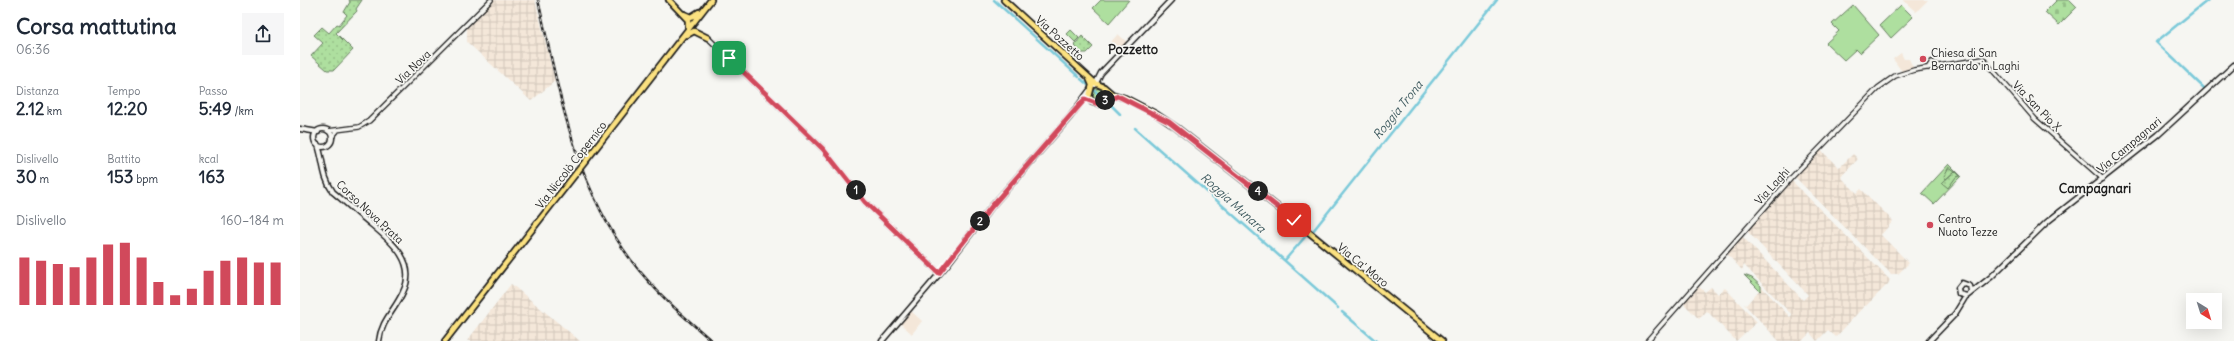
<!DOCTYPE html>
<html lang="it">
<head>
<meta charset="utf-8">
<style>
	:root { --surface:#fff; --page:#f6f6f7; --text:#1f2937; --muted:#747a83; --accent:#d1495b }
	body { margin:0; font-family:Delius,sans-serif; background:var(--page); color:var(--text); height:100vh; display:flex; flex-direction:column; font-size:15px; white-space:nowrap }
	* { box-sizing:border-box; margin:0 }
	p { font-size:13px; color:var(--muted) }
	.icon { flex:none; width:22px; height:22px; fill:none; stroke:currentColor; stroke-width:2; stroke-linecap:round; stroke-linejoin:round }
	.map { position:relative; flex:1; overflow:hidden }
	.sheet { display:flex; flex-direction:column; background:var(--surface); width:300px }
	.sheet>* { flex:none }
	.needle { width:26px; rotate:142deg }
	.controls { position:absolute; left:1886px; top:293px; display:grid; gap:8px }
	.controls a { display:grid; place-items:center; width:36px; height:36px; border-radius:0px; background:var(--surface); box-shadow:0 4px 16px #0002; font-size:20px }
	.pin { position:absolute; display:grid; place-items:center; width:34px; height:34px; color:#fff; margin:-17px; border-radius:8px; box-shadow:0 2px 6px #0006 }
	.km { position:absolute; width:20px; height:20px; margin:-10px; border-radius:50%; background:#222; color:#fff; font-size:11px; line-height:20px; text-align:center }
	.round { display:grid; place-items:center; flex:none; width:42px; height:42px; border-radius:0px; background:var(--page) }
	.head { display:flex; align-items:center; justify-content:space-between; height:68px; padding:0 16px }
	h1 { font-size:22px; font-weight:700; line-height:30px }
	.metrics { display:grid; grid-template-columns:repeat(3,1fr); gap:6px; height:68px; padding:4px 16px }
	.metrics div { display:grid; align-content:center }
	.metrics b { font-size:17px; font-weight:700 }
	.metrics small { font-size:11px; font-weight:400 }
	.metrics p { font-size:11px }
	.chart { height:112px; padding:8px 16px }
	.chart p { display:flex; justify-content:space-between }
	.chart svg { width:100%; height:72px; margin-top:4px; stroke:var(--accent); stroke-width:6 }
	main { display:flex; flex:1; min-height:0 }
	.map>svg:first-child { display:block }
</style>
</head>
<body>
<main>
<section class="sheet">
<div class="head"><div><h1>Corsa mattutina</h1><p>06:36</p></div><a class="round"><svg class="icon" aria-label="share" viewBox="0 0 24 24"><path d="M12 15V3M7 8l5-5 5 5M5 13v7h14v-7"/></svg></a></div>
<div class="metrics">
<div><p>Distanza</p><b>2.12<small> km</small></b></div>
<div><p>Tempo</p><b>12:20</b></div>
<div><p>Passo</p><b>5:49<small> /km</small></b></div>
</div>
<div class="metrics">
<div><p>Dislivello</p><b>30<small> m</small></b></div>
<div><p>Battito</p><b>153<small> bpm</small></b></div>
<div><p>kcal</p><b>163</b></div>
</div>
<div class="chart"><p><span>Dislivello</span>160–184 m</p>
<svg viewBox="0 0 160 44" preserveAspectRatio="none"><path d="M5 44V15M15 44V17M25 44V19M35 44V21M45 44V15M55 44V7M65 44V6M75 44V15M85 44V30M95 44V38M105 44V34M115 44V23M125 44V17M135 44V15M145 44V18M155 44V18"/></svg>
</div>
</section>
<div class="map">
<svg width="1934" height="341" viewBox="0 0 1934 341">
	<defs>
		<pattern id="industrial-grid" width="8" height="8" patternUnits="userSpaceOnUse"><rect width="8" height="8" fill="#f4e7d9"/><path d="M0 4h8M4 0v8" fill="none" stroke="#d1c6ba"/></pattern>
		<pattern id="cemetery-stones" width="16" height="16" patternUnits="userSpaceOnUse"><rect width="16" height="16" fill="#aedf9f"/><path d="M2 7V4a2 2 0 0 1 4 0v3zM10 15v-3a2 2 0 0 1 4 0v3z" fill="#95bf88"/></pattern>
		<pattern id="park-dots" width="8" height="8" patternUnits="userSpaceOnUse"><rect width="8" height="8" fill="#aedf9f"/><path d="M2 2h.1M6 6h.1" fill="none" stroke="#95bf88" stroke-width="1.8" stroke-linecap="round"/></pattern>
	</defs>
	<rect width="100%" height="100%" fill="#f6f6f2"/>
	<filter id="ink" filterUnits="userSpaceOnUse"><feTurbulence type="fractalNoise" baseFrequency=".025" numOctaves="2"/><feDisplacementMap in="SourceGraphic" scale="8" xChannelSelector="R" yChannelSelector="G"/><feConvolveMatrix kernelMatrix="1 2 1 2 8 2 1 2 1" color-interpolation-filters="sRGB"/></filter>
	<g filter="url(#ink)">
		<!-- built -->
		<path fill="#f4e7d9" d="M1603 0H1628L1616 12Z
			M818 34 828 43 818 53 809 44Z
			M1601 53 1604 59H1609L1614 69 1603 73 1593 59Z
			M611 311 622 321 612 334 600 323Z"/>
		<!-- industrial -->
		<path fill="url(#industrial-grid)" d="M194 0H235L255 81 231 101 167 42V28Z
			M1521 150 1538 167 1541 166 1553 154 1558 159 1541 177 1557 193 1561 189 1593 221 1581 235 1609 263 1598 274H1591L1496 178V176Z
			M1492 181 1590 280 1588 284 1566 306 1565 305 1536 337 1528 330 1517 341 1510 333 1502 341H1479L1444 304 1446 305 1462 287 1490 317 1492 315 1444 265 1442 270 1427 254 1442 236 1503 300 1508 295 1447 231Z
			M211 284 250 316 280 341H167Z
			M1398 286 1405 292 1411 287 1418 294 1425 288 1457 322 1436 341 1407 311 1399 319 1383 303Z"/>
		<!-- green -->
		<path fill="#aedf9f" stroke="#657e5e" d="M801 0H829L809 23 793 8Z
			M1553 5 1579 35 1560 53 1556 49 1544 60 1526 43 1539 31 1532 24Z
			M1601 5 1613 17 1591 38 1580 25Z
			M771 30 779 38 775 42 767 34Z
			M792.5 94a5.5 5.5 0 1 1 11 0a5.5 5.5 0 1 1-11 0Z
			M1649 164 1661 176 1634 204 1622 193Z
			M1444 275 1452 278 1461 286V290L1460 291Z"/>
		<!-- cemetery -->
		<path fill="url(#cemetery-stones)" stroke="#657e5e" d="M1757 0H1770L1777 7 1759 25 1745 12Z"/>
		<!-- park -->
		<path fill="url(#park-dots)" stroke="#657e5e" d="M49 0H62L56 9 57 11 36 33 53 50 34 70H27L11 56 23 43 14 35 22 27 29 33 37 24 39 25 47 15 44 12 50 2Z
			M782 36 793 47 787 53H782L774 45Z
			M1649 167 1655 171 1646 179 1644 176Z
			M1655 171 1660 176 1656 177 1648 188 1642 183Z"/>
		<g fill="none" stroke-linecap="round" stroke-linejoin="round">
			<!-- canal -->
			<path stroke="#7bc9d9" stroke-width="2.5" d="M694 0 779 77
				M781 79 788 85
				M1904 88 1856 42 1908 0
				M795 91 802 97
				M812 106 820 114
				M835 128 1038 308
				M1013 231 1197 0
				M985 260 1005 237
				M1042 312 1076 341"/>
			<!-- tertiary casing -->
			<g stroke="#1c1c1c" stroke-width="6">
				<path id="tertiary" d="M408 38 523 149 565 202 639 273
					M1628 68 1632 62 1638 67
					M28 131 59 127 69 121 191 0
					M32 137 37 131
					M1347 341 1492 177 1578 88 1595 76 1614 70 1683 59 1735 119 1803 179"/>
			</g>
			<!-- secondary casing -->
			<g stroke="#1c1c1c" stroke-width="7">
				<path id="secondary" d="M795 85 801 73 871 0
					M0 129 18 132
					M14 138a9 9 0 1 1 18 0a9 9 0 1 1-18 0Z
					M18 145C24 163 22 176 33 192 44 201 55 211 66 220 87 238 119 260 103 292 95 310 81 321 79 341
					M1671 291 1670 286 1662 283 1658 288 1659 294 1667 296 1691 277 1747 222 1858 135 1934 65
					M582 341 646 266 692 206 770 117 789 91
					M1629 341 1655 314 1666 296"/>
			</g>
			<!-- primary casing -->
			<g stroke="#1c1c1c" stroke-width="8">
				<path id="primary" d="M704 0 795 83 804 87 812 94 825 98 856 114 877 128 994 220 1142 341
					M789 78 792 85 789 97 792 102 801 104 809 98 816 96"/>
			</g>
			<!-- trunk casing -->
			<g stroke="#1c1c1c" stroke-width="8">
				<path id="trunk" d="M369 0 388 20V28
					M384 14 391 17 399 12
					M387 35 394 31 408 38
					M288 158 411 0
					M145 341 277 172"/>
			</g>
			<!-- tertiary -->
			<use href="#tertiary" stroke="#f6f6f2" stroke-width="3.5"/>
			<!-- secondary -->
			<use href="#secondary" stroke="#f6f6f2" stroke-width="4"/>
			<!-- primary -->
			<use href="#primary" stroke="#fbe180" stroke-width="4.5"/>
			<!-- trunk -->
			<use href="#trunk" stroke="#fbe180" stroke-width="4.5"/>
			<!-- rail casing -->
			<g stroke="#1c1c1c" stroke-width="2.5">
				<path id="rail" d="M238 0C259 90 274 184 331 260 354 291 383 316 412 341"/>
			</g>
			<!-- rail -->
			<use href="#rail" stroke="#f6f6f2" stroke-width="1" stroke-dasharray="3" stroke-linecap="butt"/>
			<!-- trunk-bridge casing -->
			<g stroke="#1c1c1c" stroke-width="8" stroke-linecap="butt">
				<path id="trunk-bridge" d="M277 172 288 158"/>
			</g>
			<!-- trunk-bridge -->
			<use href="#trunk-bridge" stroke="#fbe180" stroke-width="4.5"/>
		</g>
	</g>
	<g fill="none" stroke-linecap="round" stroke-linejoin="round" filter="url(#ink)">
		<!-- route casing -->
		<g stroke="#fff" stroke-width="8">
			<path id="route" d="M429 58 523 149 565 202 639 273 692 206 785 99 798 104 818 96 869 122 994 220"/>
		</g>
		<!-- route -->
		<use href="#route" stroke="#d1495b" stroke-width="5"/>
	</g>
	<!-- markers -->
	<g fill="#d1495b" stroke="#f6f6f2" stroke-width="1.5">
		<circle cx="1623" cy="59" r="4"/>
		<circle cx="1630" cy="225" r="4"/>
	</g>
	<g text-anchor="middle" stroke-width="3.5" stroke-linejoin="round" paint-order="stroke">
		<!-- street labels -->
		<g font-size="11" fill="#1c1c1c" stroke="#f6f6f2">
			<text transform="translate(760 38) rotate(42)" y="4">Via Pozzetto</text>
			<text transform="translate(113 67) rotate(-44)" y="4">Via Nova</text>
			<text transform="translate(1737 106) rotate(46)" y="4">Via San Pio X</text>
			<text transform="translate(1829 145) rotate(-40)" y="4">Via Campagnari</text>
			<text transform="translate(271 165) rotate(-52)" y="4">Via Niccolò Copernico</text>
			<text transform="translate(1472 186) rotate(-48)" y="4">Via Laghi</text>
			<text transform="translate(70 212) rotate(43)" y="4">Corso Nova Prata</text>
			<text transform="translate(1063 265) rotate(39)" y="4">Via Ca' Moro</text>
		</g>
		<!-- poi labels -->
		<g font-size="11" fill="#1c1c1c" stroke="#f6f6f2" text-anchor="start">
			<text x="1631" y="57">Chiesa di San<tspan x="1631" dy="13">Bernardo in Laghi</tspan></text>
			<text x="1638" y="223">Centro<tspan x="1638" dy="13">Nuoto Tezze</tspan></text>
		</g>
		<!-- water labels -->
		<g font-size="12" font-style="italic" fill="#3d595e" stroke="#f6f6f2">
			<text transform="translate(1098 110) rotate(-51)" y="4">Roggia Trona</text>
			<text transform="translate(933 203) rotate(42)" y="4">Roggia Munara</text>
		</g>
		<!-- quarter labels -->
		<g font-size="13" font-weight="bold" fill="#1c1c1c" stroke="#f6f6f2">
			<text x="833" y="54">Pozzetto</text>
			<text x="1795" y="193">Campagnari</text>
		</g>
	</g>
</svg>
<div class="controls">
<a><svg class="needle" viewBox="-14 -14 28 28"><path d="M0-13l5 13h-10z" fill="#e53935"/><path d="M0 13l5-13h-10z" fill="#747a83"/></svg></a>
</div>
<div class="pin" style="left:429px;top:58px;background:#1e9e55"><svg class="icon" aria-label="arrive" viewBox="0 0 24 24"><path d="M6 21V4h12l-3 4 3 4H6"/></svg></div>
<div class="pin" style="left:994px;top:220px;background:#d93025"><svg class="icon" aria-label="check" viewBox="0 0 24 24"><path d="M5 12l5 5 9-10"/></svg></div>
<b class="km" style="left:556px;top:190px">1</b>
<b class="km" style="left:680px;top:221px">2</b>
<b class="km" style="left:805px;top:100px">3</b>
<b class="km" style="left:958px;top:191px">4</b>
</div>
</main>
</body>
</html>
